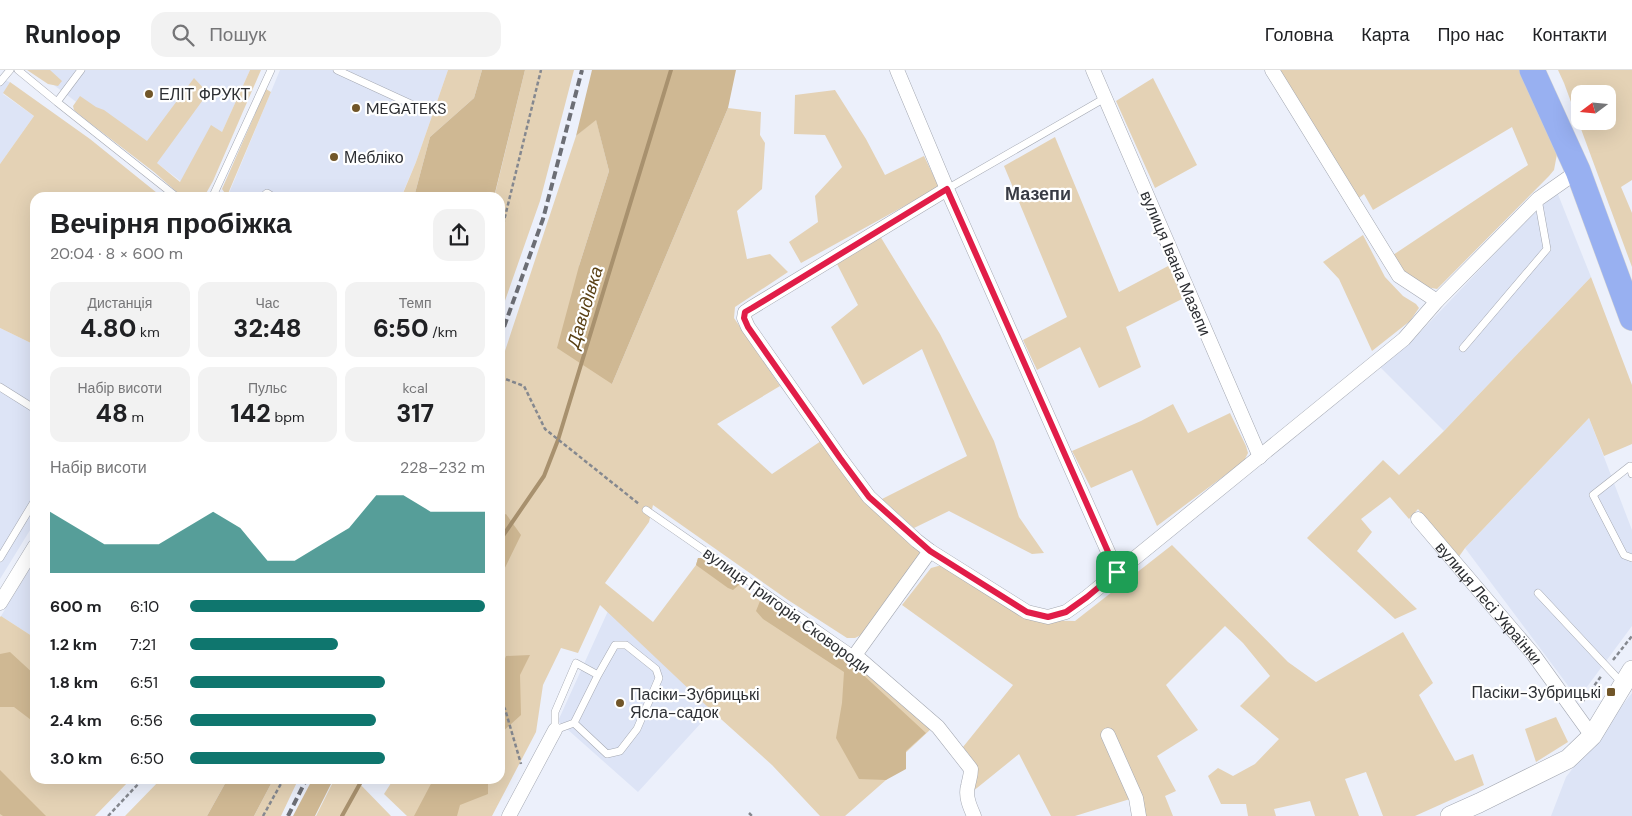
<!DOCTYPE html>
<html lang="uk">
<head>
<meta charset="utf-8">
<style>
	:root { --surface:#fff; --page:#f2f2f2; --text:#202124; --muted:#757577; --line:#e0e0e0; --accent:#0f766e }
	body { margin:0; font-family:"DM Sans",sans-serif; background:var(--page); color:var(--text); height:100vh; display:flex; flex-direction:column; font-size:19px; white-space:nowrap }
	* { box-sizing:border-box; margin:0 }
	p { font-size:16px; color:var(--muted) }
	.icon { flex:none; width:28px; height:28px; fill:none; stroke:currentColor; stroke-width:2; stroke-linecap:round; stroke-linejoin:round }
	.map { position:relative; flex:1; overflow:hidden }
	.side { position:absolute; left:30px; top:122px; width:475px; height:592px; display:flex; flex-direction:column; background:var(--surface); border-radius:15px; box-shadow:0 5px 20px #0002 }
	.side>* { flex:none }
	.needle { width:32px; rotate:254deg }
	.buttons { position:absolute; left:1571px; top:15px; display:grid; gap:10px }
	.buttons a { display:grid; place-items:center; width:45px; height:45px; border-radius:10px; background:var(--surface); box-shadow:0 5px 20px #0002; font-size:25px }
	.pin { position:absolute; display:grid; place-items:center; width:42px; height:42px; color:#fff; margin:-21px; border-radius:10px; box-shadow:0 2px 8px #0006 }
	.round { display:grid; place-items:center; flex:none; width:52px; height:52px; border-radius:15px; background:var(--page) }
	.head { display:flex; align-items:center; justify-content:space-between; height:85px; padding:0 20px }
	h1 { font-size:28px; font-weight:800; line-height:38px }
	.figures { display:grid; grid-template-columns:repeat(3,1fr); gap:8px; height:85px; padding:5px 20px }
	.figures div { display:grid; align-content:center; border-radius:12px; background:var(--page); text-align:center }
	.figures b { font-size:25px; font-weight:800 }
	.figures small { font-size:14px; font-weight:400 }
	.figures p { font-size:14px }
	.chart { height:140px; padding:10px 20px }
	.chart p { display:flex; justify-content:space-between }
	.chart svg { width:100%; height:90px; margin-top:5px; fill:var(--accent); opacity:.7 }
	ul { padding:0 20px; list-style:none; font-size:16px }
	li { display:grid; grid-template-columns:80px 60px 1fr; align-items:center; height:38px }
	li i { height:12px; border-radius:6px; background:var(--accent) }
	header { display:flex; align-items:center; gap:30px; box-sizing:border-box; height:70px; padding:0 25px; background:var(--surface); border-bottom:1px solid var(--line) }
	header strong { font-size:24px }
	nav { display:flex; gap:28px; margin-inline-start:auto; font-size:18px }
	.search { width:350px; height:45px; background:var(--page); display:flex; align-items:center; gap:12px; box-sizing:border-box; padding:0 18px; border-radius:15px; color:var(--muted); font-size:19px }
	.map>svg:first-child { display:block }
</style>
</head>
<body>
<header>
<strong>Runloop</strong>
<div class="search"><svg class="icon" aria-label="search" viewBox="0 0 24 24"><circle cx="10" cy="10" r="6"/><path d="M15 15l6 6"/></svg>Пошук</div>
<nav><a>Головна</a><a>Карта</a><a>Про нас</a><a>Контакти</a></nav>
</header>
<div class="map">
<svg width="1632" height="746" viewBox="0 0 1632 746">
	<rect width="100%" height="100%" fill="#ecf0fb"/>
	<!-- built -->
	<path fill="#dde4f6" d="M34 0H250L195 122Z
		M280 0H448L416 92 401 127 227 128Z
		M0 9 10 12 3 24 34 46 0 94Z
		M1557 122 1591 207 1444 361 1379 296 1408 275 1523 154Z
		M0 258 35 275V452L0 509Z
		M1589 348 1632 460V556L1578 629 1465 478Z
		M35 490V568L1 546Z
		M608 541 712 641 638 722 558 651Z
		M1632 623V746H1551L1566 707Z"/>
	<!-- green -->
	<path fill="#e4d2b5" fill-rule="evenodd" d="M27 0H50L62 11 58 16 48 14Z
		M250 0H261L213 111 204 127H184L179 124 154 102 86 50 74 40 73 36 80 26 96 37 104 40 147 71 194 8 208 23 157 93 180 112 211 55 222 62Z
		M448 0H482L474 28 430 67 414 127 401 128 416 92Z
		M525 0H574L540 131 500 245V128H494Z
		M1278 0H1519L1557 84 1554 100 1549 106 1437 219 1421 216 1399 199 1393 185 1528 95 1512 57 1373 140 1364 124 1359 128 1334 92Z
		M1558 0H1632V110L1621 117 1632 143V197L1564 13ZM1580 24H1608V51H1580Z
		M1153 8 1197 95 1155 118 1116 31Z
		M10 12 90 69 162 127 35 128V275L0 258V94L34 46 3 23Z
		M266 19 271 22 227 126 222 119Z
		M835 20 866 69 885 105 924 86 939 117 801 193 789 172 818 152 815 126 842 97 825 65 794 64 795 25Z
		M728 38 761 42 760 65 765 73 762 119 737 141 747 189 770 184 788 202 735 237 734 248 780 316 717 354 772 404 821 371 919 479 920 487 863 564 855 568H847L788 530 653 435 649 452 605 513 653 552 696 495 698 488H706L760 531 781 542 852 589 932 658 899 689 886 710 845 746H820L772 695 712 641 600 535 578 583 561 578 543 615 536 662 492 746H407L384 724 393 710H500V480L506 444 500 445V296L576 66 596 49 609 101 579 196 612 314Z
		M1055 67 1119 222 1170 195 1182 229 1126 257 1141 297 1099 318 1080 277 1037 300 1023 270 1067 247 1004 96Z
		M1363 165 1385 207 1403 226 1416 234 1419 238 1410 251 1372 281 1339 209 1323 192Z
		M880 166 940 264 994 371 1019 447 1044 483 1032 484 949 441 914 458 882 429 967 386 922 279 863 315 831 257 858 235 837 194Z
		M1591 207 1632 315V374L1604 386 1589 348 1465 478 1458 488 1418 439 1409 449 1390 427 1361 449 1372 462 1357 481 1417 539 1395 549 1307 468 1383 390 1399 405 1444 361Z
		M1173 334 1188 363 1230 343 1246 376 1248 383 1244 391 1157 456 1132 400 1091 418 1072 381 1141 351Z
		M1172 475 1288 592 1316 612 1403 562 1433 613 1419 625 1455 691 1473 684 1484 715 1415 746H1383L1366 702 1345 709 1359 746H1315L1310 731 1274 739 1276 746H1248L1246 734H1221L1208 706 1218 698 1233 706 1255 694 1279 669 1240 636 1270 606 1243 573 1225 556 1166 615 1198 660 1157 686 1176 721 1165 726 1173 746H1144L1130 729 1075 746H1051L1019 684 972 722 976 694 963 677 1013 615 902 535 931 498 942 495 1030 550 1075 551Z
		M1 546 35 568V710H130L95 746H0V547Z
		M1556 647 1568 672 1536 692 1525 659Z
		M160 710H227L207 746H125Z
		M273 710H298L281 746H254Z
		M334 710H356L391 746H316Z"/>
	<!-- forest -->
	<path fill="#cfb893" d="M482 0H525L494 127H414L430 67 474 28Z
		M592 0H736L728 38 612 314 557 278 579 196 609 101 596 50 576 66Z
		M506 444 521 465 500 508V445Z
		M698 488H706L740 514 733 520 728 518 696 495Z
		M760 531 833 577 926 663 906 681V699L886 710 859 709 836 668 842 633 844 602 763 549 756 541Z
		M10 582 35 605V653L14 637H0V584Z
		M530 585 520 605 521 645 500 664V603L506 586Z
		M0 700 46 746H3L0 744Z
		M227 710H273L254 746H207Z
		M312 710H333L315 746H293Z
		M433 710H488V724L460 735 457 746H414Z"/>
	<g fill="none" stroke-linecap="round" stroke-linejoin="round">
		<!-- stream -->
		<path stroke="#a8916e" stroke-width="4" d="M500 470 544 406 558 370 671 0
			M342 746 362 710"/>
		<!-- lane casing -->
		<g stroke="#a4a8b2" stroke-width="8">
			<path id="lane" d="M18 0 57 32 81 0
				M337 0 413 35
				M0 12 10 0
				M57 32 178 128
				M947 119 1105 28
				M212 128 271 0
				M261 128 267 123 275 128
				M1463 278 1547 179 1538 129
				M0 317 35 339
				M1632 404 1630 396 1593 425 1624 485 1632 488
				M646 440 855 585
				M0 488 35 430
				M1538 523 1622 613
				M574 653 607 684 620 681 637 659 659 608 656 599 626 575H615L598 605 574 653 555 660V642L576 593 598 605"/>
		</g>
		<!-- street casing -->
		<g stroke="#a4a8b2" stroke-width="15">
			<g id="street">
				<path d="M897 0 947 119 1117 502"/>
				<path d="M1093 0 1260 387"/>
				<path d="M1272 0 1399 206 1437 231"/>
				<path d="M947 119 751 238 745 242 744 248 748 257 840 388 869 427 917 471 930 481 1027 542 1048 547 1066 542 1087 527 1404 269 1437 231 1538 129 1578 101"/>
				<path id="s1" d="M1418 449 1533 584 1592 666"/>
				<path d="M930 481 855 585 938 657 971 699C971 706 969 710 968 716 965 726 970 737 974 746"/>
				<path d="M0 533 35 476"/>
				<path d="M1108 665 1136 728 1139 746"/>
				<path d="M509 746 555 660"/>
			</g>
		</g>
		<!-- secondary casing -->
		<g stroke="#a4a8b2" stroke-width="20">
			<path id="secondary" d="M1450 746 1479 733 1568 689 1592 666 1632 600"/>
		</g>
		<!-- highway casing -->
		<g stroke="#d1d1d2" stroke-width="26">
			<path id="highway" d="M1532 0 1578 101 1632 248"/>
		</g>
		<!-- path -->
		<path stroke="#85888f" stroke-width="2.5" stroke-dasharray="4 2.5" stroke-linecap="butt" d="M500 167 541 0
			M500 307 524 316 545 359 639 434
			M1613 590 1632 566
			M500 631 505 639 521 694
			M1583 631 1602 605
			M749 743 752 746
			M108 746 142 710
			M263 746 283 710"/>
		<!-- lane -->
		<use href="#lane" stroke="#fff" stroke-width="7"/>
		<!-- street -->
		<use href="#street" stroke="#fff" stroke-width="14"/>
		<!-- secondary -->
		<use href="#secondary" stroke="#fff" stroke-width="19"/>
		<!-- highway -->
		<use href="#highway" stroke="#98b0f1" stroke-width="25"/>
		<!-- rail -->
		<path stroke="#6c6e75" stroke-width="4" stroke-dasharray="8 4" stroke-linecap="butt" d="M500 268 543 149 582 0
			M288 746 306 710"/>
	</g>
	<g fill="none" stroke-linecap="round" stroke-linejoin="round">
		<!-- route casing -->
		<g stroke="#fff" stroke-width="10">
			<path id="route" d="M947 119 1117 502 1087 527 1066 542 1048 547 1027 542 930 481 869 427 840 388 748 257 744 248 745 242 752 238Z"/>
		</g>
		<!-- route -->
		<use href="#route" stroke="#e11d48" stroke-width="6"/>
	</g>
	<!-- markers -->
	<g fill="#715629" stroke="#fff" stroke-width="2">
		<circle cx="149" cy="24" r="5"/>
		<circle cx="356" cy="38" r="5"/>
		<circle cx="334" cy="87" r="5"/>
		<rect x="1606" y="617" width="10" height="10" rx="2.5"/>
		<circle cx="620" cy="633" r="5"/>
	</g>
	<g text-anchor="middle" stroke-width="4.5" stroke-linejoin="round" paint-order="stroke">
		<!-- poi labels -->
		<g font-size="16" fill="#2d2f33" stroke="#fff" text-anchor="start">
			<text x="159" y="30">ЕЛІТ ФРУКТ</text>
			<text x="366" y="44">MEGATEKS</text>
			<text x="344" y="93">Мебліко</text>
			<text x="1601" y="628" text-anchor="end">Пасіки-Зубрицькі</text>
			<text x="630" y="630">Пасіки-Зубрицькі<tspan x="630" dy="18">Ясла-садок</tspan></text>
		</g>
		<!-- street labels -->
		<g font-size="16" fill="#2d2f33" stroke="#fff">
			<text transform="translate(1176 193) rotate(67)" y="6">вулиця Івана Мазепи</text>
			<text dy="6" stroke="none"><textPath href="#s1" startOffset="110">вулиця Лесі Українки</textPath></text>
			<text transform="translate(787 540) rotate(36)" y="6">вулиця Григорія Сковороди</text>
		</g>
		<!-- neighbourhood labels -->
		<g font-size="18" font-weight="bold" fill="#383b44" stroke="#fff">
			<text x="1038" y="130">Мазепи</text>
		</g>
		<!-- water labels -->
		<g font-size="18" font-style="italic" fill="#5a4115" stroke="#fff">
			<text transform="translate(585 237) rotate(-73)" y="6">Давидівка</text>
		</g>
	</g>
</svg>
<div class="buttons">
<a><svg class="needle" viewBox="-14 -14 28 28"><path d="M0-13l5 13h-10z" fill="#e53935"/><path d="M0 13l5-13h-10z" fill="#757577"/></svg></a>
</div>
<div class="pin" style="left:1117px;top:502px;background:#1e9e55"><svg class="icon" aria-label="arrive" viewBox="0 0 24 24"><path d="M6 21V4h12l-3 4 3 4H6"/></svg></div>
<section class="side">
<div class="head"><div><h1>Вечірня пробіжка</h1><p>20:04 · 8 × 600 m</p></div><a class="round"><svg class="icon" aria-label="share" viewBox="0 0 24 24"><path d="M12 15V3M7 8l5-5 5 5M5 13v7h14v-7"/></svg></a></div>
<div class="figures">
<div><p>Дистанція</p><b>4.80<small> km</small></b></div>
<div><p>Час</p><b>32:48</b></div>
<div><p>Темп</p><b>6:50<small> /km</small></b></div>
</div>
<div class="figures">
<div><p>Набір висоти</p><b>48<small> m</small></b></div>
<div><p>Пульс</p><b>142<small> bpm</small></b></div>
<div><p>kcal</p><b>317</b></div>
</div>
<div class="chart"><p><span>Набір висоти</span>228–232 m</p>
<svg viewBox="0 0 160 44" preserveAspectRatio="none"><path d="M0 44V14L10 22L20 30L30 30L40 30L50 22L60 14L70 22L80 38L90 38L100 30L110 22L120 6L130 6L140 14L150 14L160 14V44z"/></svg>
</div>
<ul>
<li><b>600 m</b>6:10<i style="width:100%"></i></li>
<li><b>1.2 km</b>7:21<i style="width:50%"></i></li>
<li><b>1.8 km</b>6:51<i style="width:66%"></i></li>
<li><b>2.4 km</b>6:56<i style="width:63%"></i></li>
<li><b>3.0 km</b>6:50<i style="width:66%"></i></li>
</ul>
</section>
</div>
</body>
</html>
